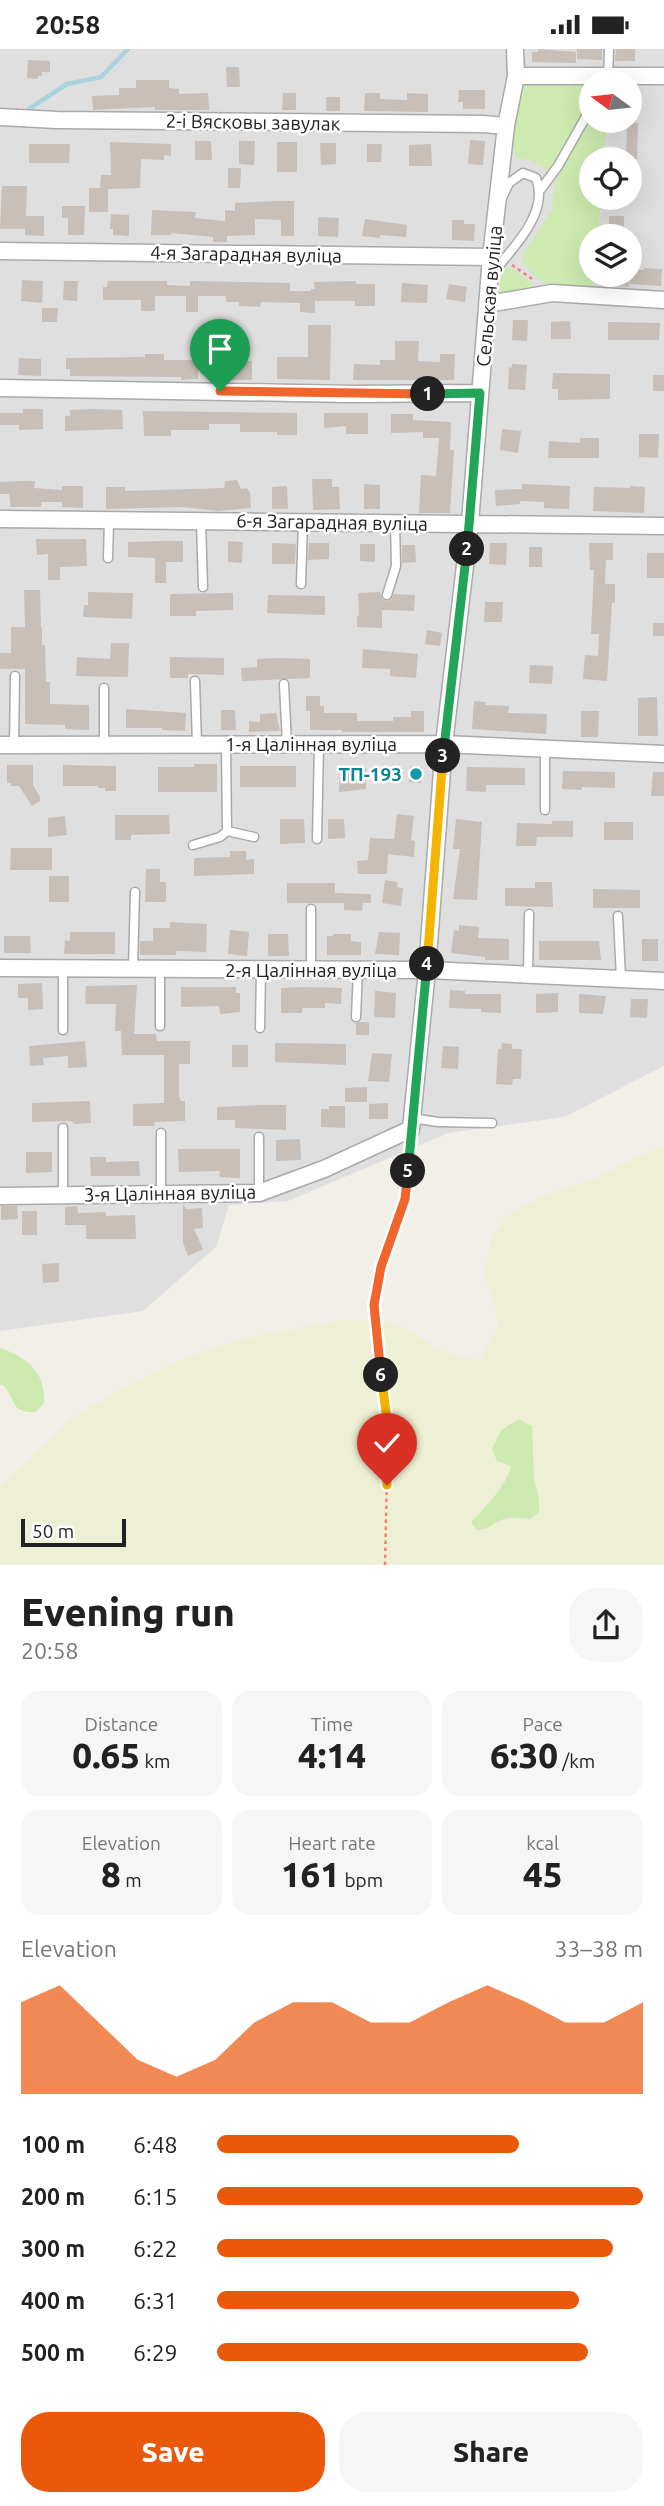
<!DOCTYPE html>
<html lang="en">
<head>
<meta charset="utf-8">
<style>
	:root { --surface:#fff; --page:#f6f6f6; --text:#222; --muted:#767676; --accent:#ea580c }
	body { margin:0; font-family:Ubuntu,sans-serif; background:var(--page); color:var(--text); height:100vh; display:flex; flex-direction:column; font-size:26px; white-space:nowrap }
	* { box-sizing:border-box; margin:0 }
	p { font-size:23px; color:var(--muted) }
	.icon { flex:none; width:38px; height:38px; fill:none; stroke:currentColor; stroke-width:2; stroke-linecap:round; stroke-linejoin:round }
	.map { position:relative; height:1516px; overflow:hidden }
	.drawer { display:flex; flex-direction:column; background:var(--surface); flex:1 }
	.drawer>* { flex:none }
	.needle { width:46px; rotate:285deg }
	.tools { position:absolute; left:579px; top:21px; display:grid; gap:14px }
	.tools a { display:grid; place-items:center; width:63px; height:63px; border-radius:50%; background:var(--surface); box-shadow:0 7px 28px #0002; font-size:35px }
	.scale { position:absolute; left:21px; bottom:18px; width:105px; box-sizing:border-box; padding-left:7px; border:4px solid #222; border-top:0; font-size:19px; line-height:24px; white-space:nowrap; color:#222; -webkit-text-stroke:5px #fff; paint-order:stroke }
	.pin { position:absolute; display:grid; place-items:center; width:60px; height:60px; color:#fff; margin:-72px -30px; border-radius:50% 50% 50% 0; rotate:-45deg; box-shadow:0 0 7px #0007 }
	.pin .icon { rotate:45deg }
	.km { position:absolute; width:35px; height:35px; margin:-18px; border-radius:50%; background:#222; color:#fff; font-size:19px; line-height:35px; text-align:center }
	.round { display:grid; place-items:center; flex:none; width:74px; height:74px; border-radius:28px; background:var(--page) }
	.headline { display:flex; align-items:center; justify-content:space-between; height:119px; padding:0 21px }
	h1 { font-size:38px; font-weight:800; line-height:52px }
	.figures { display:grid; grid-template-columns:repeat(3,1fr); gap:10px; height:119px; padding:7px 21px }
	.figures div { display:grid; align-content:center; border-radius:18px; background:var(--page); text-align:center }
	.figures b { font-size:35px; font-weight:800 }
	.figures small { font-size:19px; font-weight:400 }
	.figures p { font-size:19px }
	.chart { height:196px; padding:14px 21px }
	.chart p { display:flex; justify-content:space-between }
	.chart svg { width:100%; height:126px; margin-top:7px; fill:var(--accent); opacity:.7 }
	.button { display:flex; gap:14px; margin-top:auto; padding:14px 21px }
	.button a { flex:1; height:80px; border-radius:28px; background:var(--accent); color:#fff; font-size:28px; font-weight:800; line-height:80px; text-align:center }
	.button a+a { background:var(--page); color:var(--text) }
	ul { padding:0 21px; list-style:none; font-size:23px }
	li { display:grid; grid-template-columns:112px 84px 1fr; align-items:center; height:52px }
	li i { height:18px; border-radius:9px; background:var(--accent) }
	.status { display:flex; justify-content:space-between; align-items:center; height:49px; padding:0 35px; background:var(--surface); direction:ltr }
	.status svg { height:19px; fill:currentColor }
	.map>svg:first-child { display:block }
</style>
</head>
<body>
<div class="status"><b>20:58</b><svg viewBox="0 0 49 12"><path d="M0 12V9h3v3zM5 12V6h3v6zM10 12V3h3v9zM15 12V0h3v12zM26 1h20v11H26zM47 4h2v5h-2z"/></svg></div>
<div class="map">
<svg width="664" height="1516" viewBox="0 0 664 1516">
	<rect width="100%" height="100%" fill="#f2efe9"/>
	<!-- residential -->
	<path fill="#e0dfdf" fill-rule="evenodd" d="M0 0H664V1017L564 1068 448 1084 288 1152 229 1156 216 1198 143 1262 0 1282ZM592 33H630V72H592ZM592 110H630V149H592ZM592 187H630V226H592Z"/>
	<!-- farmland -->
	<path fill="#eef0d5" d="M664 1097V1515L0 1516V1437L70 1371 114 1344 173 1314 238 1291 341 1271 394 1273 447 1305 480 1312 498 1277 495 1257 484 1223 492 1188 507 1167 545 1146 593 1131 638 1107Z"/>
	<!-- grass -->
	<path fill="#cdebb0" d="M523 35H591V46L553 119 547 121 530 111 516 109C509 87 509 52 523 35Z
		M591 68 592 72H607L604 110H592V149H601L598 187H592V226H595L594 242C562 240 542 241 522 212L524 203 552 161 555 134Z
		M509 219 515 221 540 241 505 246C495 239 501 231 504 221Z
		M0 1299C27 1308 46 1323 44 1354L36 1363C9 1364 17 1351 3 1336H0Z
		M519 1370 532 1377 534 1430 539 1449V1463L530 1470C519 1469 509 1467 499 1472 488 1477 490 1480 477 1481L471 1473C485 1459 507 1436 511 1417L497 1412 492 1400 501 1381Z"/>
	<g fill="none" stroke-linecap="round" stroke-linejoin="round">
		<!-- stream -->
		<path stroke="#aad3df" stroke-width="4.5" d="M29 60 67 35 101 28 128 0"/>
	</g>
	<!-- building -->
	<path fill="#c7bfb8" d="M538 0 576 3V14L532 13V3H538Z
		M577 0H602V11L577 10Z
		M616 0H635V12H615Z
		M28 11 50 12V23H42V27H38V30L27 29Z
		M226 18H239L240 38H227Z
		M136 31H169V39L179 40V45L208 44 209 61H155V58L93 61 92 47 119 46V39H136Z
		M459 41H485V60H463V53H458Z
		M283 44H296V61H282Z
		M365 44H380V50L407 51V44L428 45V63L364 62Z
		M326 48H340V62H326Z
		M627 74H638L637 110H626Z
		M470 91 485 92 483 116 468 115Z
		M195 92H211L212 111H195Z
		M239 92H255L254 116 239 115Z
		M110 93 171 95V107L164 106V111L141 110 140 139 108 140V163H89V139H100L101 126H111Z
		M277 93H297V123H277Z
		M320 94H336V115L321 116Z
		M29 95H70L69 114H29Z
		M367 95H382L381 113H367Z
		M431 95 432 117H409V96Z
		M228 119H241L240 139H228Z
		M2 137H27L26 167H44V187L25 186V180H0Z
		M275 152H294V187H281V171L255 170V186L227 187V193H213V188L171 184V186H151L152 161 196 163 195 169 225 172V161L235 162V154Z
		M62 157H85L84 186H68V169H62Z
		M111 165 129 166V187L113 186V180H110Z
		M609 167H624V185H609Z
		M318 168 339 169 338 188 318 187Z
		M365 170 407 176 406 188 380 186V189L362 187Z
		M452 171H464V175H475L474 192 452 191Z
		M644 219 662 220 661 237 630 235V220L644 221Z
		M630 226 629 238 598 236 599 227Z
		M22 231 43 232 42 254 21 252Z
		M64 232H78L77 252 63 251Z
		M108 232H167V236L190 237V232L290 234V242H311V240H315L314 233 356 232V235H375V257H355V252H315V264L300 263V254L261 253 260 258 239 257V253H226V247H198V263H186V247H155V262H141V251H103V238H107Z
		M402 234 428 236 427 254 401 253Z
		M449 235 467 238 465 253 446 250Z
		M42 259H58L57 273H42Z
		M513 271H528L527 292 512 291Z
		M570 272 571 290H551V273Z
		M608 273 660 274 659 291H608Z
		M308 276H331L330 331 277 330V308H308Z
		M395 292H419L418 312 440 313V305H455L454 331H353L354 315 380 316V311H395Z
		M145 305H164V311H198V330L181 331V328L70 327V320H66V309L145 308Z
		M19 309 41 310V327L18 326Z
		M228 312H252V331H228Z
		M512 315 527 316 525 341 508 340 509 318 512 319Z
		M553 324 610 325V350L558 351V340H552Z
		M653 326H664V342H653Z
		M23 360H43V380L19 381V376H0V364H23Z
		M91 360 122 361 123 380 65 382V367H70V361Z
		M143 362 297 364V386H277V383H240V375H209V381H171V387H144Z
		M324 364H368V385H346V377L324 379Z
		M391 365H413V371L451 373 450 401H454L450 464H419L421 426 436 427 439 389H423V383L391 384Z
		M502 380 521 382 518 404 500 401Z
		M639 385H659L658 409 639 408Z
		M580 389H599V409H548L549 392 580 394Z
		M312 430H332V438H339L340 460 313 461Z
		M237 431 241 440 247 439 250 444 251 459 218 462 182 458 106 460V438H125V442L224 439 225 432Z
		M22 432H35L34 439 62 441V437H83V459L62 458V453H42L41 458H11L9 445H0V433Z
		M364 435 380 436V460H364Z
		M522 435 570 437 569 460 544 459V453L520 452V455L496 457 495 441 522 440Z
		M287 437 288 460H272V438Z
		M630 437 645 438 644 464 593 462 594 438 630 439Z
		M36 490H86L87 517 60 518V531H48V505L37 506Z
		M163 492H183V513H166V534H155V509L128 508V493Z
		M228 492 243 493 242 514 228 513Z
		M272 494 296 495 295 515H272Z
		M309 494H329V510L308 511Z
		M490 494H507L506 516 489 515Z
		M589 494H613V511H606L605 535H615V554H612L607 632 583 630 585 606 598 607 599 585H591L594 521H590Z
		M360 495H375V513L360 512Z
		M402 496H415L416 513 402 514Z
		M529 498H542V518H529Z
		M647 504H664V529H647Z
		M24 541H40L41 578H42V596H45L46 633H50V655L89 656V681L65 680V676L25 675V620H0V604H11V578H25Z
		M88 543 133 544 132 570 83 568 84 556H88Z
		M380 543 382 550 386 552 391 551 394 545 415 546 414 562 382 561V579L357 578V567H359L358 544Z
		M233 544V561L196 562V567H170V545Z
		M268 546 325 547V566L267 564Z
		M485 553H503L502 573H484Z
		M653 574H664V587H653Z
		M427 581 442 584 440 597 425 595Z
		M111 594H129L128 628 76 627 77 608 110 610Z
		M363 600 418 605 416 629 390 627V620L362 619Z
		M170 608 224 609V626L188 625V629H170Z
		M277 609 310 610V629L242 632 241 619 257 618V610Z
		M530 616 553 617 552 635 529 634Z
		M306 647H320V657H324V664H357V672H393V668H411V662H424V683H342V681H310V662H306Z
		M657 648 658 687H638V649Z
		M474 652 486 653 485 656 509 657 508 664 547 665 546 685 472 680Z
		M126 660 186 664 185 682 162 681V679H126Z
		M221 661H235L236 681H221Z
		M581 662H599L598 688H581Z
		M276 664 280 682 249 683V672L260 673V665Z
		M194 715H217V743H158V718H194Z
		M7 716H33V736L40 748V752L32 757 19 737H11V734H7Z
		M63 716 116 717V742H105V739H98V737H63Z
		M240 717H296V738H240Z
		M410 717 422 718 421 734 409 733Z
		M467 718 525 719V736H486V743L466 742Z
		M340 719H366V740L339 743Z
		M563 722 615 723V739L582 738V741L562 740Z
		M653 723H664V747H651Z
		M397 765 414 767 411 791 415 792 414 808 388 805 387 825H358L357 812 368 811 370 789 394 790Z
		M115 766H169L170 785 131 786V791H115Z
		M65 767 67 786 48 788V769Z
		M280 770H304L305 794 280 795Z
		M328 770H344L345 789 328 790Z
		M456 770 482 773 477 851 453 850 460 800H453Z
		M552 772H573V788H537L536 797H516L517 774 552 775Z
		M604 773H633V791H604Z
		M11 799H52V821H10Z
		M230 802H246V811L254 810V825L194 827V809L230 808Z
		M146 820H160V833H166V853H145Z
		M49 827H69V853H49Z
		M385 831 398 833 397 838 403 839 401 857 382 854Z
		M535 833H552L553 858 505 857V839H535Z
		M287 834H335V844L371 845V854H363L362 862 344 861V854H287Z
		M593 840 640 841V859H593Z
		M170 873 207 875 206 903 176 902V906H140V892H153V879H170Z
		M459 876 479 878 478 889 509 890V911H485V908L451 904 454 881 459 882Z
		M230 881 249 883 247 907 228 905Z
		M70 883H115V905H64L65 891 70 892Z
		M379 883 400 884 399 906 375 905Z
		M268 885H288L289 907H268Z
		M333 885H351V892L361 893V906H327V887H333Z
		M4 887H30L31 904H4Z
		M642 890H658V912H642Z
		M539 892H599L601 911H539Z
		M42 934 43 960 28 961V949H18V935Z
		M137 936 134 985H156L157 992H190V1015H179V1047L181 1052H185V1072L154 1073 155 1077H133V1055L164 1054V1006H122L121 982H115L116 955H86L85 952 86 937Z
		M181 938H236V944H240V963L220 965 219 957 181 958Z
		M304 938 342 939 341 955 325 954V959H302V964H281V939Z
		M450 941 465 942V945H501V964L481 963V960L449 959Z
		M375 942 396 944 395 969 374 968Z
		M558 944V963L536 964V945Z
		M579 945 606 947 603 965 579 964Z
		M631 950H648L647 969 630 968Z
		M360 973H369V986H356V974Z
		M85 992 87 1018 68 1019V1007L43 1009 44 1016 30 1017 29 997Z
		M275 994 346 995V1016L275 1013Z
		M502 994 512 995V1000H522L521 1030H513L512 1036 496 1035 498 1000H501Z
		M232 996H248V1018H232Z
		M443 997 459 998 458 1020 441 1019Z
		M372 1004 392 1005 389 1033 368 1032Z
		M367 1038V1053H345V1039Z
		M90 1052 91 1074 75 1075 71 1072 32 1073V1054Z
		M388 1054V1070H369V1055Z
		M260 1056H286V1081L235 1079V1071H217V1058Z
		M329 1057H345V1079L321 1078V1060H329Z
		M300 1090 301 1111 276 1112V1091Z
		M178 1100H240V1129L219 1128 220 1122 179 1123Z
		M26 1103H52V1123L26 1124Z
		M90 1108H106V1113L139 1112 140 1127H91Z
		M183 1155 186 1160 202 1159 203 1179 194 1180 203 1200 188 1207 183 1194Z
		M1 1157H17L18 1170 1 1171Z
		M77 1157 78 1164 105 1163 106 1167 135 1166 136 1190H86V1176H65V1158Z
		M22 1162H37V1186H22Z
		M59 1214V1233L43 1234 42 1215Z"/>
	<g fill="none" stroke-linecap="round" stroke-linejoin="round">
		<!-- service casing -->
		<g stroke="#a9a9a9" stroke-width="11">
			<path id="service" d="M608 28 609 0
				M541 140 558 117 592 57
				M491 226C512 200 550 164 536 129L523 124 509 134 503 147
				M201 472 203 538
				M108 509 109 471
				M301 535 303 473
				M387 546 396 517 395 473
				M195 632 197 695
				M284 635 287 695
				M104 639V696
				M226 695 227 782 254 788
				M14 696 15 627
				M545 761V701
				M317 790 319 695
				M193 796 220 788 227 782
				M618 867 621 930
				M63 919V981
				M133 920 135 843
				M311 920V860
				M528 926 529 865
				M356 968 358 921
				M160 977V920
				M260 979 261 920
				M412 1069 438 1073 492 1074
				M63 1079V1147
				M161 1084V1146
				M259 1144V1088"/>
		</g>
		<!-- minor casing -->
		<g stroke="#a9a9a9" stroke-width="19">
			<path id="minor" d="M516 27H664
				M0 68 57 71 483 75 506 77
				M0 202 491 208
				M488 255 552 244 664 251
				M0 339 350 345 480 344
				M0 470 664 477
				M0 696 444 695 664 705
				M0 919 427 921 664 932
				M0 1147 259 1144 324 1120 411 1080 427 921 444 695 470 474 491 208 506 77 516 27 515 0"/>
		</g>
		<!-- path -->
		<path stroke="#fa8072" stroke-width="2.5" stroke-dasharray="3.5 3.5" stroke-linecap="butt" d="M512 216 535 232
			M385 1516 388 1379 374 1256 381 1218 405 1150 410 1098"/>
		<!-- service -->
		<use href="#service" stroke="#fff" stroke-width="8"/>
		<!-- minor -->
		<use href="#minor" stroke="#fff" stroke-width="16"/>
	</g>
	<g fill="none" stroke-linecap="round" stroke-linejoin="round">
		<!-- split-1 casing -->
		<g stroke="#fff" stroke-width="14">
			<path id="split-1" d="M220 342 428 345"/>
		</g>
		<!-- split-2 casing -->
		<g stroke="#fff" stroke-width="14">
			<path id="split-2" d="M428 345 480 344 467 500"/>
		</g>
		<!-- split-3 casing -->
		<g stroke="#fff" stroke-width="14">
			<path id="split-3" d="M443 707 467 500"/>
		</g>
		<!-- split-4 casing -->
		<g stroke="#fff" stroke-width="14">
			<path id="split-4" d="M427 915 443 707"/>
		</g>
		<!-- split-5 casing -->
		<g stroke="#fff" stroke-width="14">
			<path id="split-5" d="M408 1122 427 915"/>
		</g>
		<!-- split-6 casing -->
		<g stroke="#fff" stroke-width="14">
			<path id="split-6" d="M381 1326 374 1256 381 1218 405 1150 408 1122"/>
		</g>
		<!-- split-7 casing -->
		<g stroke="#fff" stroke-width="14">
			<path id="split-7" d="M381 1326 388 1378 387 1436"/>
		</g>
		<!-- split-1 -->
		<use href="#split-1" stroke="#f0652b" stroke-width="9"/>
		<!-- split-2 -->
		<use href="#split-2" stroke="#22a559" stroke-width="9"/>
		<!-- split-3 -->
		<use href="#split-3" stroke="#22a559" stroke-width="9"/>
		<!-- split-4 -->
		<use href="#split-4" stroke="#f5b400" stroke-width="9"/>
		<!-- split-5 -->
		<use href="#split-5" stroke="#22a559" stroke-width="9"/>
		<!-- split-6 -->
		<use href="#split-6" stroke="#f0652b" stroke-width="9"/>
		<!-- split-7 -->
		<use href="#split-7" stroke="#f5b400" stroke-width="9"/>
	</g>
	<!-- markers -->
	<circle fill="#0f9aa8" stroke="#fff" stroke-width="2.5" cx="416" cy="725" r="7"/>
	<g text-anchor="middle" stroke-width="5" stroke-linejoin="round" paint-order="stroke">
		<!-- street labels -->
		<g font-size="19" fill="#222" stroke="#fff">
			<text transform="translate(253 73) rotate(1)" y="7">2-і Вясковы завулак</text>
			<text transform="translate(246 205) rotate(1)" y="7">4-я Загарадная вуліца</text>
			<text transform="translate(489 247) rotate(-85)" y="7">Сельская вуліца</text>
			<text transform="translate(332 473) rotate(1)" y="7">6-я Загарадная вуліца</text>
			<text x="311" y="702">1-я Цалінная вуліца</text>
			<text x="311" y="928">2-я Цалінная вуліца</text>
			<text transform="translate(170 1144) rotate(-1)" y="7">3-я Цалінная вуліца</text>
		</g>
		<!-- culture labels -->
		<g font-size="19" font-weight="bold" fill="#0d838f" stroke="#fff" text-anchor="end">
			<text x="402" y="732">ТП-193</text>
		</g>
	</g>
</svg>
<div class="tools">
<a><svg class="needle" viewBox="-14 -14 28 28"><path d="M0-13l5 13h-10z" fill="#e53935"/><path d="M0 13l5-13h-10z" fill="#767676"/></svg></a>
<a><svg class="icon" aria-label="locate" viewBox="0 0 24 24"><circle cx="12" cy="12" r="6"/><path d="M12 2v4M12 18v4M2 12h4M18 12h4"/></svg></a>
<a><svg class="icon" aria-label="layers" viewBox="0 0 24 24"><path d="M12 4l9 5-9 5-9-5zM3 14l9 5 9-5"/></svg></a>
</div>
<div class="scale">50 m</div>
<div class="pin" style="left:220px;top:342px;background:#1e9e55"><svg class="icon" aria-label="arrive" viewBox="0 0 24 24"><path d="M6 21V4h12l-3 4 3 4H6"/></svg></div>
<div class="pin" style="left:387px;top:1436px;background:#d93025"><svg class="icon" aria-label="check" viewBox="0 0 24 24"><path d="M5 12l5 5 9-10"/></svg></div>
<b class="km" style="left:428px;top:345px">1</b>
<b class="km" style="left:467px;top:500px">2</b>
<b class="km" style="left:443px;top:707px">3</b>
<b class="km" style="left:427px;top:915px">4</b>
<b class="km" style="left:408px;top:1122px">5</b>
<b class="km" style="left:381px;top:1326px">6</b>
</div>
<section class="drawer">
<div class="headline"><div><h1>Evening run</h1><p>20:58</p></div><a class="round"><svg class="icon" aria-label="share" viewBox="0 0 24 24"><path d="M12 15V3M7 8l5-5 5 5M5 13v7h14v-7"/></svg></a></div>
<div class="figures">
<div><p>Distance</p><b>0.65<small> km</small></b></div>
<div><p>Time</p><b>4:14</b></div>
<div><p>Pace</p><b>6:30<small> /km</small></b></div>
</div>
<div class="figures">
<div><p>Elevation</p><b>8<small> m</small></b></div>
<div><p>Heart rate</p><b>161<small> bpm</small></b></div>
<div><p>kcal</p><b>45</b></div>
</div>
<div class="chart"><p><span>Elevation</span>33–38 m</p>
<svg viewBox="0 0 160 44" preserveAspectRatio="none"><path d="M0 44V12L10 6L20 19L30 32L40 38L50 32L60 19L70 12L80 12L90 19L100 19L110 12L120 6L130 12L140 19L150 19L160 12V44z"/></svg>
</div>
<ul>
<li><b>100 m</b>6:48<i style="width:71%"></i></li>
<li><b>200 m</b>6:15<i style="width:100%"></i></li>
<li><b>300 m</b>6:22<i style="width:93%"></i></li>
<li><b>400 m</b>6:31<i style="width:85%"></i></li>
<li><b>500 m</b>6:29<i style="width:87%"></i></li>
</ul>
<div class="button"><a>Save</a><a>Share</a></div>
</section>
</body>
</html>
